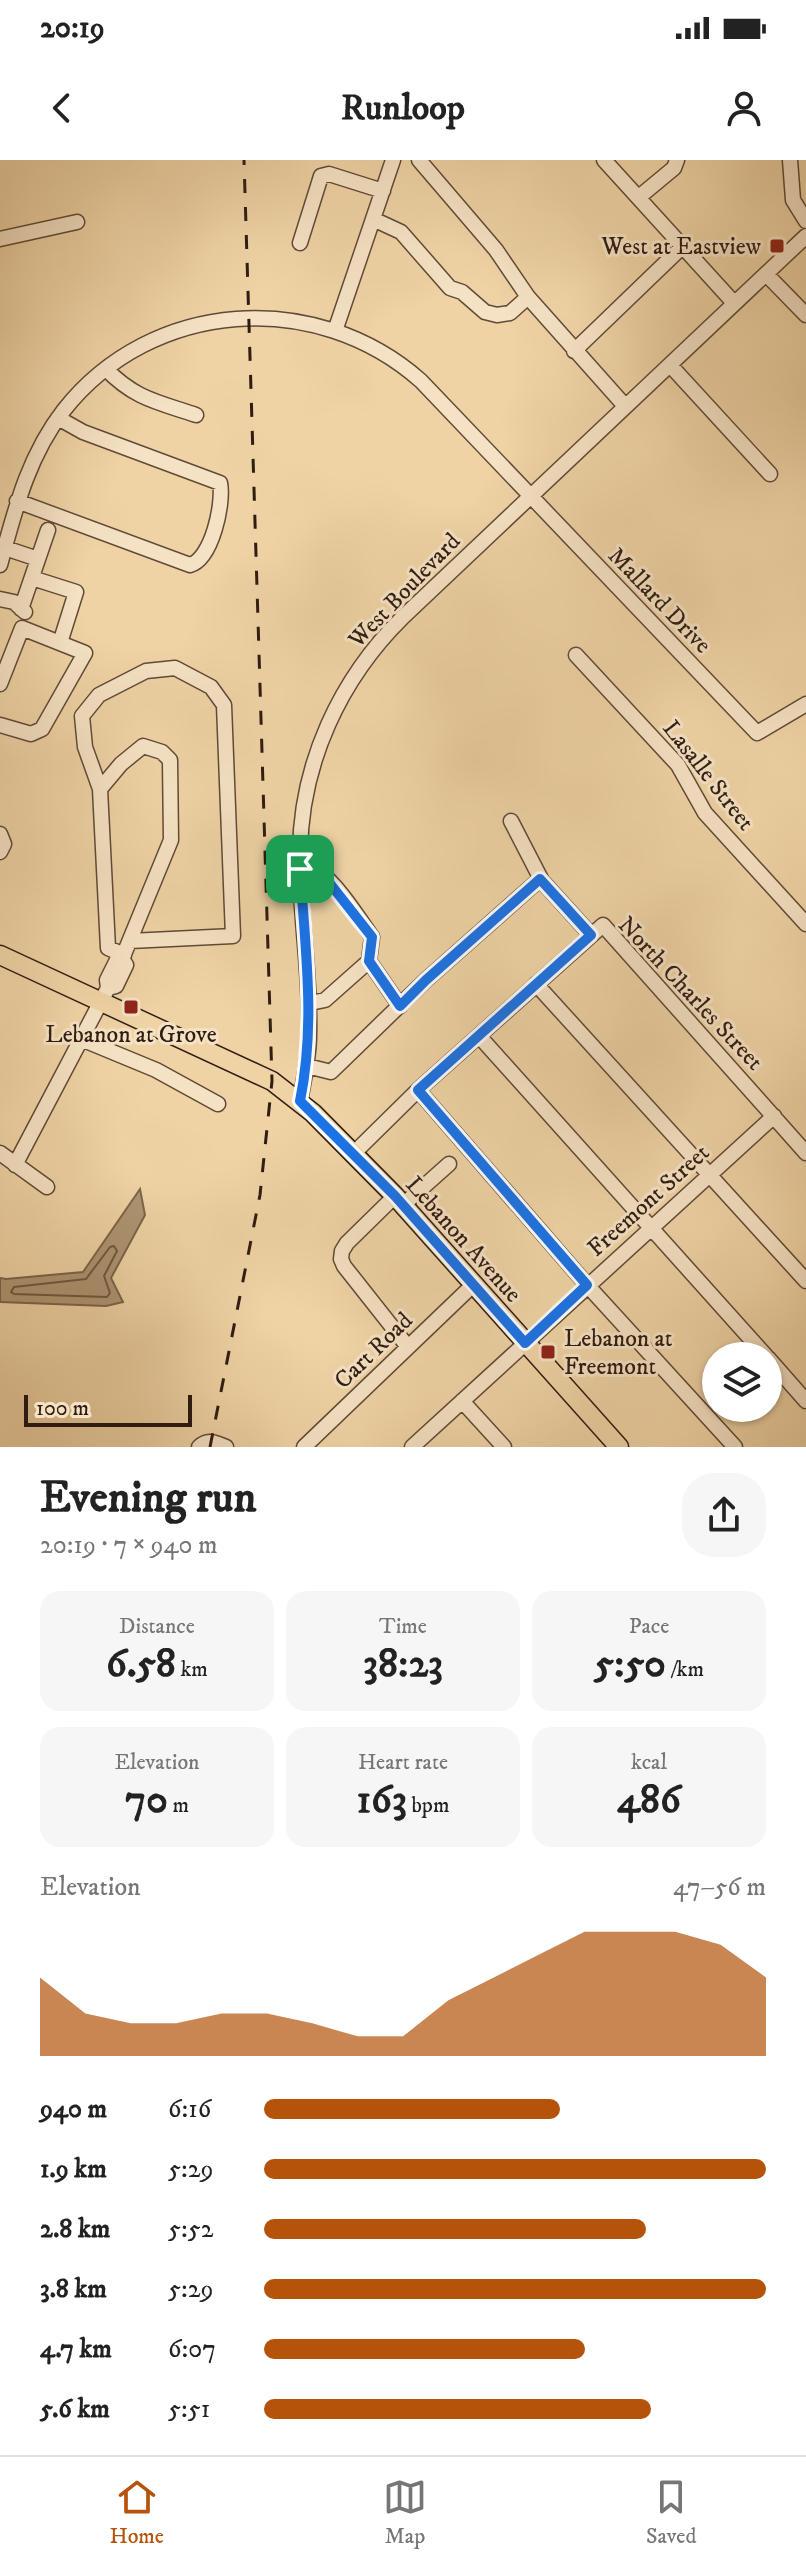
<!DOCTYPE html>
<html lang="en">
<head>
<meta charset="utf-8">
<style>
	:root { --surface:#fff; --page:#f6f6f6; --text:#222; --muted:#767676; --line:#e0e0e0; --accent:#b45309 }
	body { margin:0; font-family:"IM FELL DW Pica",serif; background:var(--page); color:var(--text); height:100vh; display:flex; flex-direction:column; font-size:30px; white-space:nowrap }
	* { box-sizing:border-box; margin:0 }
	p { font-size:26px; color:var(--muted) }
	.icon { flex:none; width:44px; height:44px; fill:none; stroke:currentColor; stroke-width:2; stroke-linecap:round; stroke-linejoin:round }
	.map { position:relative; height:1287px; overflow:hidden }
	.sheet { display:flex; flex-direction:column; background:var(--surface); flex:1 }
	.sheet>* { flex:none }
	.fabs { position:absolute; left:702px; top:1182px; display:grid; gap:16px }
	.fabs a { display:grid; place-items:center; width:80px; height:80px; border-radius:50%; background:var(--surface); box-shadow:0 2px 6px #0004; font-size:40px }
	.scale { position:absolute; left:24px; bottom:20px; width:168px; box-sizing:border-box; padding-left:8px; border:4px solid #301d12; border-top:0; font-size:22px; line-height:28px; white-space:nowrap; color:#301d12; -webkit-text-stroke:6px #f5e2c4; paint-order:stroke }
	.pin { position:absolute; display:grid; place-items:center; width:68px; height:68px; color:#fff; margin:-34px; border-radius:16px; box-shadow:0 4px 12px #0006 }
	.round { display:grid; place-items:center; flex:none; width:84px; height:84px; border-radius:32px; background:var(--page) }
	.summary { display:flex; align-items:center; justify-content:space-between; height:136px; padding:0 40px }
	h1 { font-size:44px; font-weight:700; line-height:60px }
	.figures { display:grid; grid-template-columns:repeat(3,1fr); gap:12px; height:136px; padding:8px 40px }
	.figures div { display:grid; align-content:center; border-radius:20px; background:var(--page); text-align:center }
	.figures b { font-size:40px; font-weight:700 }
	.figures small { font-size:22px; font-weight:400 }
	.figures p { font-size:22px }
	.chart { height:224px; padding:16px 40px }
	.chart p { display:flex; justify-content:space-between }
	.chart svg { width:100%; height:144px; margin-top:8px; fill:var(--accent); opacity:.7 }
	ul { padding:0 40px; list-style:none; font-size:26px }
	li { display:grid; grid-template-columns:128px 96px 1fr; align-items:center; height:60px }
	li i { height:20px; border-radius:10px; background:var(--accent) }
	.status { display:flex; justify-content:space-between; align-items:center; height:56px; padding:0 40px; background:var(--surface); direction:ltr }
	.status svg { height:22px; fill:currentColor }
	header { display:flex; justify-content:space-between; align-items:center; height:104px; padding:0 40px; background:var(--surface); font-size:36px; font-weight:700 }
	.tab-bar { display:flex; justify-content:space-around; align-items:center; height:112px; border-top:2px solid var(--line); background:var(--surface); font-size:22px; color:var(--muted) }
	.tab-bar a { display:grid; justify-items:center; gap:4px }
	.tab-bar .on { color:var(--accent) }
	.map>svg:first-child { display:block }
</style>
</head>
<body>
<div class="status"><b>20:19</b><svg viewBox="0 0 49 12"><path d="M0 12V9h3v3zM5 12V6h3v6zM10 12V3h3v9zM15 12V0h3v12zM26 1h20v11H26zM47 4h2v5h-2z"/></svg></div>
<header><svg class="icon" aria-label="back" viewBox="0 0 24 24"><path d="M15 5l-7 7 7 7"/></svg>Runloop<svg class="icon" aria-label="person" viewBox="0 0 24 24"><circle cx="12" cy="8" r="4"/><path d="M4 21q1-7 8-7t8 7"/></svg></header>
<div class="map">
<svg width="806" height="1287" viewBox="0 0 806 1287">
	<rect width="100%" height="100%" fill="#efd3a5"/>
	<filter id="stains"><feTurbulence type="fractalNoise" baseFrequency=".0025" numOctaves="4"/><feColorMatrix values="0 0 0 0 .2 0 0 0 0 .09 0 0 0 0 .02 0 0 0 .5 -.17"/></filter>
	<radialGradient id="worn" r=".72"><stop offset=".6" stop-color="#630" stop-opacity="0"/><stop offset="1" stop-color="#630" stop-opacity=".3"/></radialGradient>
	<!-- water -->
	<path fill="#ae9573" stroke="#7c654c" stroke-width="2" d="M140 1029 145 1055 111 1118 123 1142 106 1146 0 1142V1118L6 1119 83 1112Z"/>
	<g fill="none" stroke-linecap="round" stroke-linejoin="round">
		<!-- shore -->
		<path stroke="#6f5942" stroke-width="2" d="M114 1086 117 1091 104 1116 110 1133 107 1137 14 1134 11 1132 14 1127 86 1119 110 1087Z"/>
		<!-- minor casing -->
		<g stroke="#604a37" stroke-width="17">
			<path id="minor" d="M419 0 496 90 528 137 625 246
				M604 0 734 143
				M790 0 793 40 806 61
				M639 37 674 8 677 0
				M373 59 401 72 450 128 462 132 485 152 497 155 510 153 528 137
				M0 79 77 62
				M300 83 321 16 329 14 383 31
				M766 114 806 155
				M335 171 393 0
				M574 191 682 87
				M670 205 770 314
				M106 209C135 239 158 242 196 255
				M17 341 190 405C212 399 224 343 220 323L83 272 58 258
				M5 388 38 399
				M0 405C15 350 28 296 64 250 152 139 316 128 421 221L757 573 806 544
				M32 418 76 432 60 483
				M0 439 14 442 25 452
				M21 449 48 370
				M576 495 678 605 705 653 806 764
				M0 524 22 468 85 493 42 569 31 574 0 565
				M100 629 85 587 82 556 99 535 146 511 175 508 211 527 224 545 233 776 130 781
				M511 661 542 721 591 775
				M0 674 4 684 0 692
				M300 709C307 709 313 709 319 712 336 722 360 760 372 777L369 801
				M536 824 806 1121
				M108 828 116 826 126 805 122 799
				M310 843 325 840 369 801 400 846
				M479 876 766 1196
				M81 879 156 910 218 944
				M307 906 331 912 426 820 540 719 542 721
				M418 930 587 1125 735 1287
				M300 941C304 919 309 897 309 875 311 813 299 753 300 692 301 603 340 519 403 457L806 76
				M0 993 47 1027
				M353 994 418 930 603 765 806 993
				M15 1005 108 828 107 820 117 800 122 799 171 680 170 600 162 592 143 586 121 604 100 629 108 788 124 795
				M395 1036 347 1083 342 1091 341 1099 344 1106 408 1187
				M403 1045 449 1004
				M768 1198 806 1241
				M462 1241 504 1287
				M199 1287C208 1278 216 1283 226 1287
				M304 1287 473 1125
				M412 1287 774 956"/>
		</g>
		<!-- major casing -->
		<g stroke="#301d12" stroke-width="21">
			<path id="major" d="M0 795 272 921 313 953 395 1036 619 1287"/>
		</g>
		<!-- minor -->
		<use href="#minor" stroke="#f5e2c4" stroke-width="14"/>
		<!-- major -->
		<use href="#major" stroke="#efd3a5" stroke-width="18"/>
		<!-- rail -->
		<path stroke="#301d12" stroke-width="3" stroke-dasharray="14 14" stroke-linecap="butt" d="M210 1287 260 1035 272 921 244 0"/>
	</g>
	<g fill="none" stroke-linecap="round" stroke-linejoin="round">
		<!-- route casing -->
		<g stroke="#fff" stroke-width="16">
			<path id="route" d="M300 709 315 710 324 716 372 777 369 801 400 846 426 820 540 719 591 775 418 930 587 1125 525 1183 395 1036 300 941C316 863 305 787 300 709Z"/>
		</g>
		<!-- route -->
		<use href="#route" stroke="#1a73e8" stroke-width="10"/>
	</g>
	<!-- markers -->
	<g fill="#8f2418" stroke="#f5e2c4" stroke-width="3">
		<rect x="769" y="78" width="16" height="16" rx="4"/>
		<rect x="123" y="839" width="16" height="16" rx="4"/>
		<rect x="540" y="1184" width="16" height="16" rx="4"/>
	</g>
	<g text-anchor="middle" stroke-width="6" stroke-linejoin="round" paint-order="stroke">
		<!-- poi labels -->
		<g font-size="24" fill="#301d12" stroke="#f5e2c4" text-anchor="end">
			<text x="761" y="94">West at Eastview</text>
			<text x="131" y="882" text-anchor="middle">Lebanon at Grove</text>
			<text x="564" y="1186" text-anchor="start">Lebanon at<tspan x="564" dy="28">Freemont</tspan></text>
		</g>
		<!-- street labels -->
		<g font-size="24" fill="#301d12" stroke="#f5e2c4">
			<text transform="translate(404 430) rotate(-46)" y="8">West Boulevard</text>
			<text transform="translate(660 440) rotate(46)" y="8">Mallard Drive</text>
			<text transform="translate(709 615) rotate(52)" y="8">Lasalle Street</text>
			<text transform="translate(691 833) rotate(47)" y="8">North Charles Street</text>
			<text transform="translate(648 1040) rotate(-42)" y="8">Freemont Street</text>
			<text transform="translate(464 1079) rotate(48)" y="8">Lebanon Avenue</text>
			<text transform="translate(373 1190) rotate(-44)" y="8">Cart Road</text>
		</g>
	</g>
	<rect width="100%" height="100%" filter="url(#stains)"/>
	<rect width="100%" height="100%" fill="url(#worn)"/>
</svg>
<div class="fabs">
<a><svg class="icon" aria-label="layers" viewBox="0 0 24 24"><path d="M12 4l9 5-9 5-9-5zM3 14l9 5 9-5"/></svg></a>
</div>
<div class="scale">100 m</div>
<div class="pin" style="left:300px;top:709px;background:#1e9e55"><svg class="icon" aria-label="arrive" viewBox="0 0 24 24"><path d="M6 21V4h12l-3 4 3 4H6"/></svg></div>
</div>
<section class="sheet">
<div class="summary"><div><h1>Evening run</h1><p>20:19 · 7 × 940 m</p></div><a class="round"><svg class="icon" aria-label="share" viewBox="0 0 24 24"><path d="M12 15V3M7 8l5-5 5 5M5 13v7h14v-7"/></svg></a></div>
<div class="figures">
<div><p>Distance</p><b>6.58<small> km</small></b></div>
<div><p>Time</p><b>38:23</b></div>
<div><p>Pace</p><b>5:50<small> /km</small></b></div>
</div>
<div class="figures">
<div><p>Elevation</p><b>70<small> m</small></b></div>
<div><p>Heart rate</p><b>163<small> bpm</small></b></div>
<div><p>kcal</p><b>486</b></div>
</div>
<div class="chart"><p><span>Elevation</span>47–56 m</p>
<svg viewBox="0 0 160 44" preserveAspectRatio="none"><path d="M0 44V20L10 31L20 34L30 34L40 31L50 31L60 34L70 38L80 38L90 27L100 20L110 13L120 6L130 6L140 6L150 10L160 20V44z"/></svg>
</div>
<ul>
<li><b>940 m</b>6:16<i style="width:59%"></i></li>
<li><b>1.9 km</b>5:29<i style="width:100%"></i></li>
<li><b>2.8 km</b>5:52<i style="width:76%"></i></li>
<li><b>3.8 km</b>5:29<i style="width:100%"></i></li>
<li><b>4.7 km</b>6:07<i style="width:64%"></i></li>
<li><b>5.6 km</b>5:51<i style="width:77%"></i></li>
</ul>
</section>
<nav class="tab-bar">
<a class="on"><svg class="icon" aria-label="home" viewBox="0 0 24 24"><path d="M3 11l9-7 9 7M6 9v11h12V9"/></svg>Home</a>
<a><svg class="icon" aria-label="map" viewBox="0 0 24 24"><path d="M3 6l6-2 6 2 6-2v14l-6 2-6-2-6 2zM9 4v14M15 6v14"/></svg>Map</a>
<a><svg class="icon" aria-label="saved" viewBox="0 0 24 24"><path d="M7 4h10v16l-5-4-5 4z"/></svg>Saved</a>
</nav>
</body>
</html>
